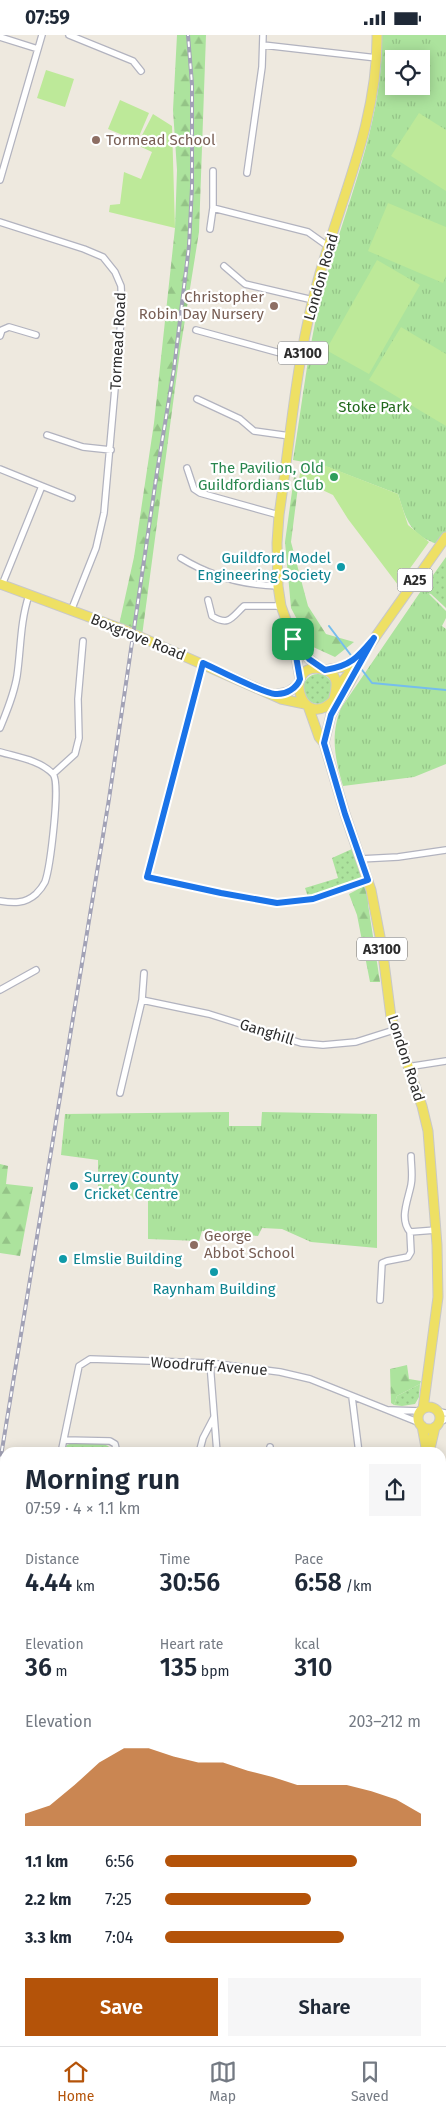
<!DOCTYPE html>
<html lang="en">
<head>
<meta charset="utf-8">
<style>
	:root { --surface:#fff; --page:#f6f6f7; --text:#1f2937; --muted:#747a83; --line:#e0e1e3; --accent:#b45309 }
	body { margin:0; font-family:"Fira Sans",sans-serif; background:var(--page); color:var(--text); height:100vh; display:flex; flex-direction:column; font-size:19px; white-space:nowrap }
	* { box-sizing:border-box; margin:0 }
	p { font-size:16px; color:var(--muted) }
	.icon { flex:none; width:28px; height:28px; fill:none; stroke:currentColor; stroke-width:2; stroke-linecap:round; stroke-linejoin:round }
	.map { position:relative; flex:1; overflow:hidden }
	.details { position:absolute; left:0px; top:1412px; width:446px; height:599px; display:flex; flex-direction:column; background:var(--surface); border-radius:15px 15px 0 0; box-shadow:0 2px 12px #0003 }
	.details>* { flex:none }
	.fabs { position:absolute; left:385px; top:15px; display:grid; gap:10px }
	.fabs a { display:grid; place-items:center; width:45px; height:45px; border-radius:0px; background:var(--surface); box-shadow:0 2px 12px #0003; font-size:25px }
	.pin { position:absolute; display:grid; place-items:center; width:42px; height:42px; color:#fff; margin:-21px; border-radius:10px; box-shadow:0 2px 8px #0006 }
	.round { display:grid; place-items:center; flex:none; width:52px; height:52px; border-radius:0px; background:var(--page) }
	.overview { display:flex; align-items:center; justify-content:space-between; height:85px; padding:0 25px }
	h1 { font-size:28px; font-weight:600; line-height:38px }
	.stats { display:grid; grid-template-columns:repeat(3,1fr); gap:8px; height:85px; padding:5px 25px }
	.stats div { display:grid; align-content:center }
	.stats b { font-size:25px; font-weight:600 }
	.stats small { font-size:14px; font-weight:400 }
	.stats p { font-size:14px }
	.chart { height:140px; padding:10px 25px }
	.chart p { display:flex; justify-content:space-between }
	.chart svg { width:100%; height:90px; margin-top:5px; fill:var(--accent); opacity:.7 }
	.action { display:flex; gap:10px; margin-top:auto; padding:10px 25px }
	.action a { flex:1; height:58px; border-radius:0px; background:var(--accent); color:#fff; font-size:20px; font-weight:600; line-height:58px; text-align:center }
	.action a+a { background:var(--page); color:var(--text) }
	ul { padding:0 25px; list-style:none; font-size:16px }
	li { display:grid; grid-template-columns:80px 60px 1fr; align-items:center; height:38px }
	li i { height:12px; border-radius:6px; background:var(--accent) }
	.status { display:flex; justify-content:space-between; align-items:center; height:35px; padding:0 25px; background:var(--surface); direction:ltr }
	.status svg { height:14px; fill:currentColor }
	.tabs { display:flex; justify-content:space-around; align-items:center; height:70px; border-top:1px solid var(--line); background:var(--surface); font-size:14px; color:var(--muted) }
	.tabs a { display:grid; justify-items:center; gap:2px }
	.tabs .selected { color:var(--accent) }
	.map>svg:first-child { display:block }
</style>
</head>
<body>
<div class="status"><b>07:59</b><svg viewBox="0 0 49 12"><path d="M0 12V9h3v3zM5 12V6h3v6zM10 12V3h3v9zM15 12V0h3v12zM26 1h20v11H26zM47 4h2v5h-2z"/></svg></div>
<div class="map">
<svg width="446" height="2011" viewBox="0 0 446 2011">
	<defs>
		<pattern id="grass-dots" width="8" height="8" patternUnits="userSpaceOnUse" patternTransform="scale(1.25)"><rect width="8" height="8" fill="#ace39d"/><path d="M2 2h.1M6 6h.1" fill="none" stroke="#94c387" stroke-width="1.8" stroke-linecap="round"/></pattern>
		<pattern id="forest-firs" width="22" height="20" patternUnits="userSpaceOnUse" patternTransform="scale(1.25)"><rect width="22" height="20" fill="#ace39d"/><path d="M5 1l3.5 6h-7zM16 11l3.5 6h-7z" fill="#94c387"/></pattern>
		<pattern id="park-tufts" width="24" height="20" patternUnits="userSpaceOnUse" patternTransform="scale(1.25)"><rect width="24" height="20" fill="#ace39d"/><path d="M3 7l-1-3M5 7V3M7 7l1-3M15 17l-1-3M17 17v-4M19 17l1-3" fill="none" stroke="#94c387"/></pattern>
	</defs>
	<rect width="100%" height="100%" fill="#eee9df"/>
	<!-- grass -->
	<path fill="url(#grass-dots)" d="M446 522V573L431 559 421 557Z
		M303 654a15 15 0 1 1 30 0a15 15 0 1 1-30 0Z
		M352 814 362 844 342 853 308 862 305 853 338 843 332 823Z
		M420 1349 419 1362 415 1369 402 1371 394 1370 397 1361Z
		M72 1408C85 1408 109 1404 114 1418H63L67 1410Z"/>
	<!-- forest -->
	<path fill="url(#forest-firs)" d="M177 0H206L199 197 180 316 142 601 119 590 134 522 154 388 175 193 177 135 173 75Z
		M294 442 299 444 291 507 308 571 326 599 354 607 335 622 311 611 291 573 285 507Z
		M366 850 374 865 368 869 380 947H370L357 880 349 859Z
		M0 1129 8 1131 6 1149 33 1152 20 1221 0 1218Z
		M407 1330 409 1344 421 1346 420 1349 397 1361 394 1370 391 1368 390 1334Z
		M5 1831V2006H65L66 2011H0V1833Z"/>
	<!-- park -->
	<path fill="url(#park-tufts)" fill-rule="evenodd" d="M382 0H446V497L437 509C409 499 406 484 398 459L325 431 293 425C303 364 309 302 326 243 349 162 383 85 382 0ZM394 24H421V51H394Z
		M423 553 446 576V583L442 591 446 594V729L414 742 343 751C335 724 330 700 341 673Z
		M229 1077V1091H261L262 1077 377 1079V1213L311 1207 282 1194 262 1193 258 1201 202 1196 199 1206 148 1204V1164L98 1163V1125L61 1120 65 1079Z
		M5 1610V1703L0 1704V1611Z"/>
	<!-- pitch -->
	<path fill="#bde999" d="M46 35 74 44 65 72 37 63Z
		M120 65 149 78 137 106 108 94Z
		M419 78 446 95V156L391 121Z
		M153 79 172 91 175 193 109 177 110 170 120 169 124 137 141 144 152 117 137 110Z
		M388 168 446 192V241L443 248 368 216Z
		M377 225 420 250 369 339 326 315Z
		M401 292 446 319V391L369 345Z
		M302 427 326 431 398 459 408 490 429 507 398 550 348 484 333 460 299 444Z"/>
	<g fill="none" stroke-linecap="round" stroke-linejoin="round">
		<!-- stream -->
		<path stroke="#75bded" stroke-width="2" d="M329 591 353 623
			M359 631 372 648 446 655"/>
		<!-- street casing -->
		<g stroke="#b2b3bf" stroke-width="8">
			<path id="street" d="M69 0 133 26 141 36
				M0 2 38 14
				M263 10 377 23
				M213 136V173L308 197 329 212
				M247 138 262 32 263 0
				M0 145 42 0
				M0 187 84 214 103 222 115 237 121 251 122 274 104 478 96 513 71 576
				M210 194 213 173
				M224 231 245 249 313 265
				M196 295 302 324
				M0 301 2 295 9 292 36 300
				M197 364 240 384 254 396 290 401
				M47 400 83 412 111 415
				M187 433 194 454 200 458 279 480
				M0 434 42 451 2 550
				M42 451 72 463
				M181 523C210 541 244 550 278 551
				M208 565 212 581C229 592 232 582 244 571H281
				M203 628 147 842 219 858 277 868 313 864 368 845
				M0 693C7 676 14 659 17 641 21 614 20 587 29 560
				M0 717C17 722 40 725 53 739 61 748 50 833 45 847 43 851 39 856 36 859 25 869 13 868 0 866
				M53 739 75 719 79 703 78 664 83 606
				M360 824 398 822 446 815
				M0 955 36 935
				M142 965 209 979 301 1008 323 1010 356 1007 394 995
				M407 1032 446 1026
				M120 1058 142 965 144 938
				M410 1197C399 1184 408 1165 411 1150 413 1141 411 1130 411 1121
				M380 1265 382 1228 387 1226 408 1222 411 1217 410 1197 436 1195
				M210 1328 217 1418
				M352 1362 359 1418
				M389 1375 421 1376
				M440 1377 446 1378
				M440 1387 446 1384
				M64 1405 110 1406 115 1409 117 1418
				M61 1418 79 1331 90 1324 210 1328 280 1337 310 1344 420 1388
				M199 1418 203 1403 214 1382
				M269 1418 270 1412
				M441 1536H446
				M441 1947H446
				M101 2006 103 2011
				M209 2006 210 2011"/>
		</g>
		<!-- secondary casing -->
		<g stroke="#b2b3bf" stroke-width="10">
			<path id="secondary" d="M0 1878 5 1875"/>
		</g>
		<!-- primary casing -->
		<g stroke="#c8c8c8" stroke-width="11">
			<path id="primary" d="M0 549 127 596 281 664 305 669
				M296 609 309 624 322 634
				M325 635 343 632 358 622
				M300 644 293 604 281 571 278 551 277 508 279 480C291 399 297 316 320 238 343 159 378 83 377 0
				M337 653 352 635 446 502
				M274 660 288 657 298 650
				M308 671 319 702 324 708 345 779 371 855 382 912 391 982 422 1071 428 1096 437 1210 438 1262 423 1374
				M331 680C330 666 348 640 322 634 281 626 301 699 334 665
				M324 708 331 680 354 640
				M418 1383a11 11 0 1 1 22 0a11 11 0 1 1-22 0Z
				M422 1391 427 1418
				M429 1418 435 1392
				M441 1619V1636
				M441 1651 446 1716
				M441 1747 446 1743
				M441 1756 446 1762"/>
		</g>
		<!-- street -->
		<use href="#street" stroke="#fff" stroke-width="5.5"/>
		<!-- secondary -->
		<use href="#secondary" stroke="#fff" stroke-width="8"/>
		<!-- primary -->
		<use href="#primary" stroke="#eee064" stroke-width="9"/>
		<!-- rail casing -->
		<g stroke="#a2a2b6" stroke-width="4">
			<path id="rail" d="M0 1427 109 764 157 437 174 334 189 211 192 152V49L188 0"/>
		</g>
		<!-- rail -->
		<use href="#rail" stroke="#fff" stroke-width="2" stroke-dasharray="5.5" stroke-linecap="butt"/>
	</g>
	<g fill="none" stroke-linecap="round" stroke-linejoin="round">
		<!-- route casing -->
		<g stroke="#fff" stroke-width="10">
			<path id="route" d="M374 603 331 680 324 708 345 779 368 845 313 864 277 868 221 858 147 842 203 628C216 634 265 659 275 659 286 660 297 653 300 644L293 604 309 624 325 635C351 631 358 622 374 603Z"/>
		</g>
		<!-- route -->
		<use href="#route" stroke="#1a73e8" stroke-width="6"/>
	</g>
	<!-- markers -->
	<g fill="#8d6e63" stroke="#fff" stroke-width="2">
		<circle cx="96" cy="105" r="5"/>
		<circle cx="274" cy="271" r="5"/>
		<circle cx="194" cy="1210" r="5"/>
	</g>
	<circle fill="#2e9e5b" stroke="#fff" stroke-width="2" cx="334" cy="442" r="5"/>
	<g fill="#0f9aa8" stroke="#fff" stroke-width="2">
		<circle cx="341" cy="532" r="5"/>
		<circle cx="74" cy="1151" r="5"/>
		<circle cx="63" cy="1224" r="5"/>
		<circle cx="214" cy="1237" r="5"/>
	</g>
	<g text-anchor="middle" stroke-width="4.5" stroke-linejoin="round" paint-order="stroke">
		<!-- shield labels -->
		<g fill="#fff" stroke="#6b6b6b" stroke-width="1">
			<rect x="278" y="306.5" width="50" height="23" rx="4"/>
			<rect x="397.5" y="533.5" width="35" height="23" rx="4"/>
			<rect x="357" y="902.5" width="50" height="23" rx="4"/>
		</g>
		<g font-size="14" font-weight="bold" fill="#2c2c2c">
			<text x="303" y="323">A3100</text>
			<text x="415" y="550">A25</text>
			<text x="382" y="919">A3100</text>
		</g>
		<!-- education labels -->
		<g font-size="15" fill="#785e54" stroke="#fff" text-anchor="start">
			<text x="106" y="110">Tormead School</text>
			<text x="264" y="267" text-anchor="end">Christopher<tspan x="264" dy="17">Robin Day Nursery</tspan></text>
			<text x="204" y="1206">George<tspan x="204" dy="17">Abbot School</tspan></text>
		</g>
		<!-- street labels -->
		<g font-size="15" fill="#2c2c2c" stroke="#fff">
			<text transform="translate(321 242) rotate(-74)" y="5">London Road</text>
			<text transform="translate(118 306) rotate(-87)" y="5">Tormead Road</text>
			<text transform="translate(138 602) rotate(22)" y="5">Boxgrove Road</text>
			<text transform="translate(267 997) rotate(17)" y="5">Ganghill</text>
			<text transform="translate(406 1023) rotate(72)" y="5">London Road</text>
			<text transform="translate(209 1331) rotate(4)" y="5">Woodruff Avenue</text>
		</g>
		<!-- park labels -->
		<g font-size="15" fill="#22691c" stroke="#fff">
			<text x="374" y="377">Stoke Park</text>
		</g>
		<!-- leisure labels -->
		<g font-size="15" fill="#27864d" stroke="#fff" text-anchor="end">
			<text x="324" y="438">The Pavilion, Old<tspan x="324" dy="17">Guildfordians Club</tspan></text>
		</g>
		<!-- culture labels -->
		<g font-size="15" fill="#0d838f" stroke="#fff" text-anchor="start">
			<text x="331" y="528" text-anchor="end">Guildford Model<tspan x="331" dy="17">Engineering Society</tspan></text>
			<text x="84" y="1147">Surrey County<tspan x="84" dy="17">Cricket Centre</tspan></text>
			<text x="73" y="1229">Elmslie Building</text>
			<text x="214" y="1259" text-anchor="middle">Raynham Building</text>
		</g>
	</g>
</svg>
<div class="fabs">
<a><svg class="icon" aria-label="locate" viewBox="0 0 24 24"><circle cx="12" cy="12" r="6"/><path d="M12 2v4M12 18v4M2 12h4M18 12h4"/></svg></a>
</div>
<div class="pin" style="left:293px;top:604px;background:#1e9e55"><svg class="icon" aria-label="arrive" viewBox="0 0 24 24"><path d="M6 21V4h12l-3 4 3 4H6"/></svg></div>
<section class="details">
<div class="overview"><div><h1>Morning run</h1><p>07:59 · 4 × 1.1 km</p></div><a class="round"><svg class="icon" aria-label="share" viewBox="0 0 24 24"><path d="M12 15V3M7 8l5-5 5 5M5 13v7h14v-7"/></svg></a></div>
<div class="stats">
<div><p>Distance</p><b>4.44<small> km</small></b></div>
<div><p>Time</p><b>30:56</b></div>
<div><p>Pace</p><b>6:58<small> /km</small></b></div>
</div>
<div class="stats">
<div><p>Elevation</p><b>36<small> m</small></b></div>
<div><p>Heart rate</p><b>135<small> bpm</small></b></div>
<div><p>kcal</p><b>310</b></div>
</div>
<div class="chart"><p><span>Elevation</span>203–212 m</p>
<svg viewBox="0 0 160 44" preserveAspectRatio="none"><path d="M0 44V38L10 34L20 24L30 13L40 6L50 6L60 10L70 13L80 13L90 17L100 20L110 24L120 24L130 24L140 27L150 31L160 38V44z"/></svg>
</div>
<ul>
<li><b>1.1 km</b>6:56<i style="width:75%"></i></li>
<li><b>2.2 km</b>7:25<i style="width:57%"></i></li>
<li><b>3.3 km</b>7:04<i style="width:70%"></i></li>
</ul>
<div class="action"><a>Save</a><a>Share</a></div>
</section>
</div>
<nav class="tabs">
<a class="selected"><svg class="icon" aria-label="home" viewBox="0 0 24 24"><path d="M3 11l9-7 9 7M6 9v11h12V9"/></svg>Home</a>
<a><svg class="icon" aria-label="map" viewBox="0 0 24 24"><path d="M3 6l6-2 6 2 6-2v14l-6 2-6-2-6 2zM9 4v14M15 6v14"/></svg>Map</a>
<a><svg class="icon" aria-label="saved" viewBox="0 0 24 24"><path d="M7 4h10v16l-5-4-5 4z"/></svg>Saved</a>
</nav>
</body>
</html>
